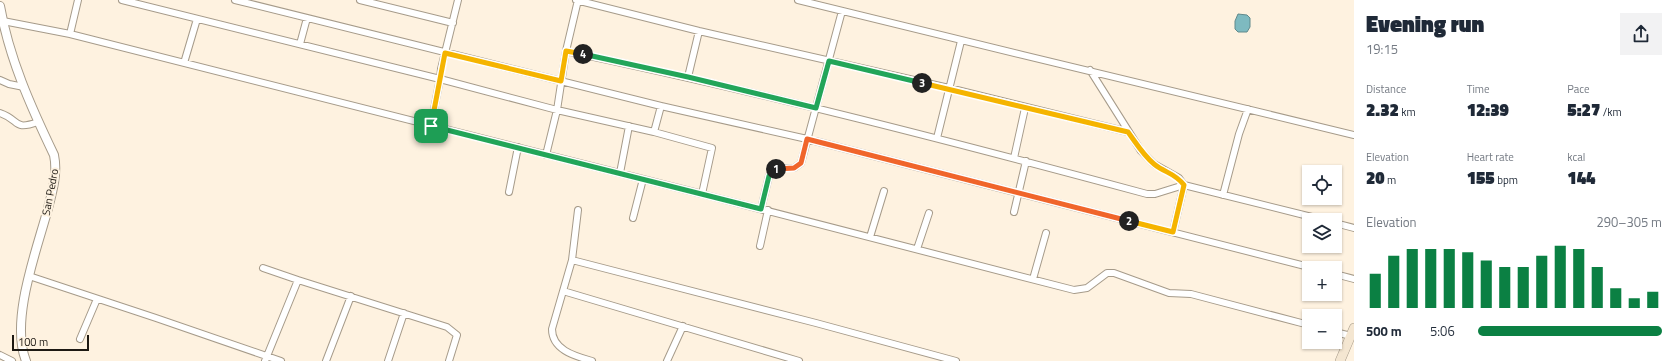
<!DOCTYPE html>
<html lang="en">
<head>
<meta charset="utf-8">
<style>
	:root { --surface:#fff; --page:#f2f2f3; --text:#1f2937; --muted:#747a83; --accent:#0b8043 }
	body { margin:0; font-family:"Titillium Web",sans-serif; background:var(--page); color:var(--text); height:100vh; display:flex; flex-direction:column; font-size:15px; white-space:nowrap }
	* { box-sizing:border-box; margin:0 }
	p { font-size:13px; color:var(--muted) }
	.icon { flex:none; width:22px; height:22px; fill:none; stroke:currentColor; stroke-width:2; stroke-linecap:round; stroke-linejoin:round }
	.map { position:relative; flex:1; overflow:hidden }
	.drawer { display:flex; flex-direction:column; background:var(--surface); width:320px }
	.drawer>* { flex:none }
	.tools { position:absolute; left:1302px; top:165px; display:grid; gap:8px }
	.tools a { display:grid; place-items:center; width:40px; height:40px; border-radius:0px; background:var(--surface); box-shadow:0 1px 3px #0004; font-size:20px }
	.scale { position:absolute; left:12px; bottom:10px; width:77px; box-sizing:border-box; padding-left:4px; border:2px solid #1d1913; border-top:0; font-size:11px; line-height:14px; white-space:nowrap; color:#1d1913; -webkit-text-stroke:3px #fef2e0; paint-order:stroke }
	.pin { position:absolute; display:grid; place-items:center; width:34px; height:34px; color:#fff; margin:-17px; border-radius:8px; box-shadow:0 2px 6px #0006 }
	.km { position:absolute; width:20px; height:20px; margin:-10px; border-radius:50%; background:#222; color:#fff; font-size:11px; line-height:20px; text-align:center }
	.round { display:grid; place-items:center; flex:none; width:42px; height:42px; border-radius:0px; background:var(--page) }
	.headline { display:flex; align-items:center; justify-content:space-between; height:68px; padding:0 12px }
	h1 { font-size:22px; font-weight:800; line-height:30px }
	.metrics { display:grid; grid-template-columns:repeat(3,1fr); gap:6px; height:68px; padding:4px 12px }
	.metrics div { display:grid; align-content:center }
	.metrics b { font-size:17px; font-weight:800 }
	.metrics small { font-size:11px; font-weight:400 }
	.metrics p { font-size:11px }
	.chart { height:112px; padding:8px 12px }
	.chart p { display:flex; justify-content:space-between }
	.chart svg { width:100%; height:72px; margin-top:4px; stroke:var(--accent); stroke-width:6 }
	ul { padding:0 12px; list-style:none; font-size:13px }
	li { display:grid; grid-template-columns:64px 48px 1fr; align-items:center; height:30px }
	li i { height:10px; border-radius:5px; background:var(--accent) }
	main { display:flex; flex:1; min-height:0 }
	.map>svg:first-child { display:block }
</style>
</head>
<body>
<main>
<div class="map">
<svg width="1354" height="361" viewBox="0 0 1354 361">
	<rect width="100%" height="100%" fill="#fef2e0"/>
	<!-- water -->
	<path fill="#7ebac0" stroke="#618a8c" d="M1238 14 1247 15 1250 18V27L1247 32H1238L1235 29V21Z"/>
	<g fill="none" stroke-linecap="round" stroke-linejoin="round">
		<!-- minor casing -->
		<g stroke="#a69b8a" stroke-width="8">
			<path id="minor" d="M122 0 440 79 557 110 654 132 661 106
				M235 0 661 106 807 139 1313 268
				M360 0 453 23
				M576 0 699 31 949 88 1128 132
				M798 0C983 46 1169 90 1354 135
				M3 21 70 34 702 194 712 148 654 132
				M70 34 78 0
				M300 44 307 18
				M566 51C761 92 954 142 1147 194H1155L1184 185 1324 220
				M184 63 197 19
				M1090 70 1141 151 1154 164 1179 178 1184 185
				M688 77 699 31
				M0 80 9 84 24 87
				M0 113C21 120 12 131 38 122
				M431 125 440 79 441 69 458 0
				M937 138 961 41
				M546 155 557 110 566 51 578 0
				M1014 158 1025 108
				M620 173 629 126
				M509 192 518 147
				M702 194 1074 290 1087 288 1107 273H1114L1169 293 1191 294 1309 325
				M1223 195 1239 134 1248 109
				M761 209 769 176 777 168H794L801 163 842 11
				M578 210 572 260 552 329C552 350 575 356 592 361
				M1014 212 1026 161
				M633 218 643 179
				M1335 223 1354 228
				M1173 232 1184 185
				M870 237 884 191
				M760 246 768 210
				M917 249 929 213
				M572 260 816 323 956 361
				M263 268 298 280
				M1335 274 1354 279
				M29 276 156 318 281 361
				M1033 279 1046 233
				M563 291 799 361
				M1335 332 1351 336
				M80 339 97 299
				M0 355 12 361
				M265 361 298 280 447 327 457 335 449 361
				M326 361 351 296
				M388 361 404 313
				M667 361 683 326"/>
		</g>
		<!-- tertiary casing -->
		<g stroke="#a69b8a" stroke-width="10">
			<path id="tertiary" d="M0 6C9 58 31 107 54 155 58 174 52 193 47 212 36 252 10 321 26 361"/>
		</g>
		<!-- secondary casing -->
		<g stroke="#a69b8a" stroke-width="10">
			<path id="secondary" d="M1340 361 1354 328"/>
		</g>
		<!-- minor -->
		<use href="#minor" stroke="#fff" stroke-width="6"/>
		<!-- tertiary -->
		<use href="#tertiary" stroke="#fff" stroke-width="8"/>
		<!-- secondary -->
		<use href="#secondary" stroke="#f4e6d1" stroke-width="9"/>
	</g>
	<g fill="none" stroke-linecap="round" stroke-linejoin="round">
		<!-- split-1 casing -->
		<g stroke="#fff" stroke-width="8">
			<path id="split-1" d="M431 126 761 209 769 176 776 169"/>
		</g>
		<!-- split-2 casing -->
		<g stroke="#fff" stroke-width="8">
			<path id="split-2" d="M776 169 794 168 801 163 807 139 1129 221"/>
		</g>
		<!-- split-3 casing -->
		<g stroke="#fff" stroke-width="8">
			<path id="split-3" d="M922 83 1128 132C1136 143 1143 155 1154 164 1165 173 1175 173 1184 185L1173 232 1129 221"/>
		</g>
		<!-- split-4 casing -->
		<g stroke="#fff" stroke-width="8">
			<path id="split-4" d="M583 54 688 77 816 108 829 61 922 83"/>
		</g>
		<!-- split-5 casing -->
		<g stroke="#fff" stroke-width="8">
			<path id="split-5" d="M431 126 445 53 561 81 566 51 583 54"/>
		</g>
		<!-- split-1 -->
		<use href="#split-1" stroke="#22a559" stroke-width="5"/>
		<!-- split-2 -->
		<use href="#split-2" stroke="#f0652b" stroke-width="5"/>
		<!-- split-3 -->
		<use href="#split-3" stroke="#f5b400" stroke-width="5"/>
		<!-- split-4 -->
		<use href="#split-4" stroke="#22a559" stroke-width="5"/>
		<!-- split-5 -->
		<use href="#split-5" stroke="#f5b400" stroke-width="5"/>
	</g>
	<g text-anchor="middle" stroke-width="4" stroke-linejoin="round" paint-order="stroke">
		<!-- street labels -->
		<g font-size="11" fill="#1d1913" stroke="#fef2e0">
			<text transform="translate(50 192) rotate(-79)" y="4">San Pedro</text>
		</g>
	</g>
</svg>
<div class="tools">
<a><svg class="icon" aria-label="locate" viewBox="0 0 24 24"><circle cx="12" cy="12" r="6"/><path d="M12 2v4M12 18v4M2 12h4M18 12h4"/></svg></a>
<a><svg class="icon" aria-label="layers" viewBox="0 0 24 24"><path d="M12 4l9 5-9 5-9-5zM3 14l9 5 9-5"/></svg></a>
<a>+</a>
<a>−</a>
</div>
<div class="scale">100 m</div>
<div class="pin" style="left:431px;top:126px;background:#1e9e55"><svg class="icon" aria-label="arrive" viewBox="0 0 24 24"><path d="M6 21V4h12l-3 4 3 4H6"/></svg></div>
<b class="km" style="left:776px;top:169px">1</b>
<b class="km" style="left:1129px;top:221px">2</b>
<b class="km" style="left:922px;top:83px">3</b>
<b class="km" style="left:583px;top:54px">4</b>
</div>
<section class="drawer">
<div class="headline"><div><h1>Evening run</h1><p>19:15</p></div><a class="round"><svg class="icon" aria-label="share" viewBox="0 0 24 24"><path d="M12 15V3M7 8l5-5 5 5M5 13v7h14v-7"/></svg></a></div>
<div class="metrics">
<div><p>Distance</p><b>2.32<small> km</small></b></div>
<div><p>Time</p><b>12:39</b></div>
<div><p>Pace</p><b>5:27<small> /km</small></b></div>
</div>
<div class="metrics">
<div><p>Elevation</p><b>20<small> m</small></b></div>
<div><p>Heart rate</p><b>155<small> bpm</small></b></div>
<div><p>kcal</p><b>144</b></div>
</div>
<div class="chart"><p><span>Elevation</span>290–305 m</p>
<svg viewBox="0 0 160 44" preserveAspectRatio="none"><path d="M5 44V23M15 44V12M25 44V8M35 44V8M45 44V8M55 44V10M65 44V15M75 44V19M85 44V19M95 44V12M105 44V6M115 44V8M125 44V19M135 44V32M145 44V38M155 44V34"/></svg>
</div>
<ul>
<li><b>500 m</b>5:06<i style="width:100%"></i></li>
</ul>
</section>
</main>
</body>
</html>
